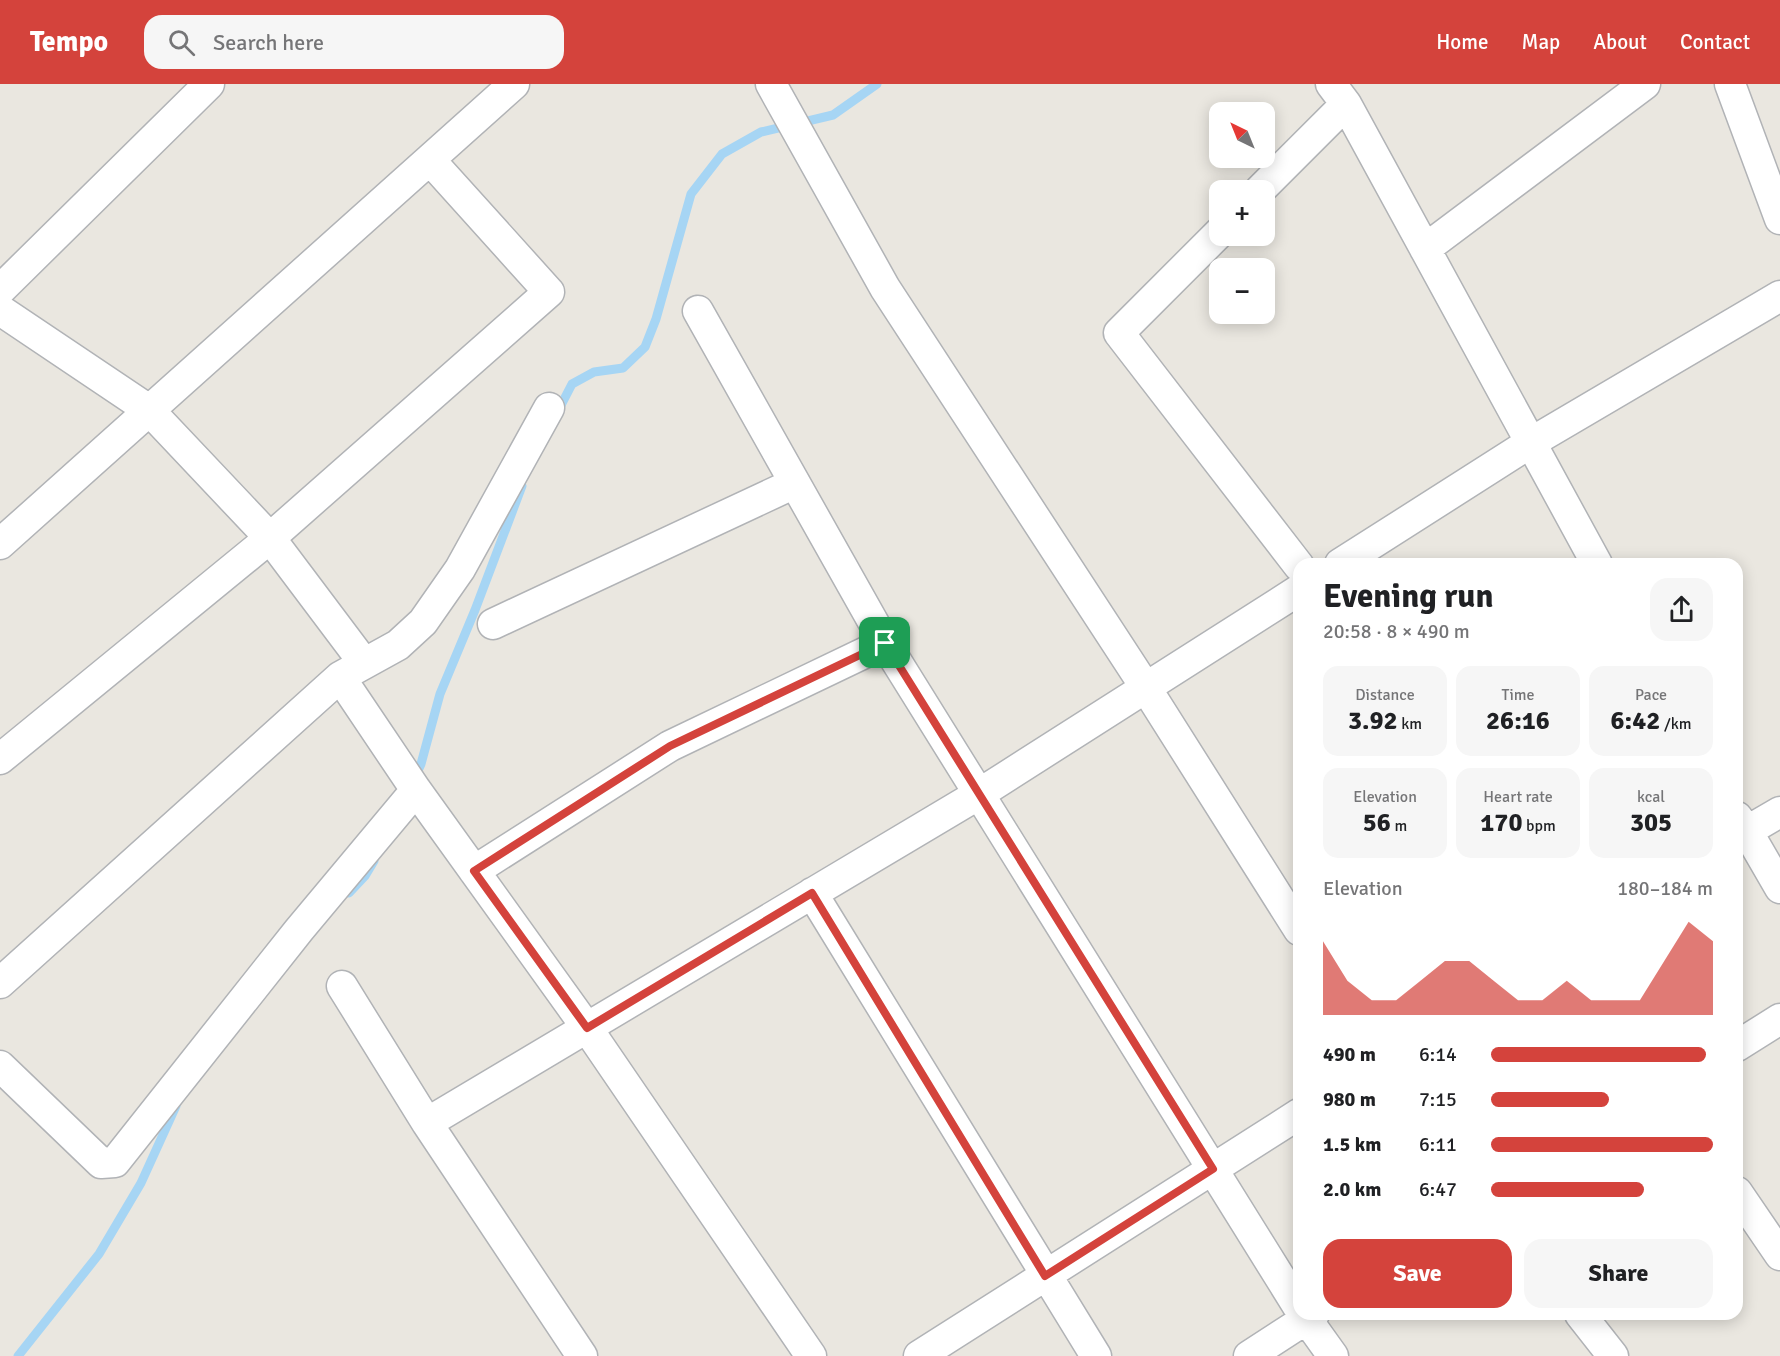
<!DOCTYPE html>
<html lang="en">
<head>
<meta charset="utf-8">
<style>
	:root { --surface:#fff; --page:#f6f6f6; --text:#202124; --muted:#757577; --accent:#d4433c }
	body { margin:0; font-family:Signika,sans-serif; background:var(--page); color:var(--text); height:100vh; display:flex; flex-direction:column; font-size:22px; white-space:nowrap }
	* { box-sizing:border-box; margin:0 }
	p { font-size:20px; color:var(--muted) }
	.icon { flex:none; width:33px; height:33px; fill:none; stroke:currentColor; stroke-width:2; stroke-linecap:round; stroke-linejoin:round }
	.map { position:relative; flex:1; overflow:hidden }
	.details { position:absolute; left:1293px; top:474px; width:450px; height:762px; display:flex; flex-direction:column; background:var(--surface); border-radius:18px; box-shadow:0 3px 15px #0003 }
	.details>* { flex:none }
	.needle { width:39px; rotate:317deg }
	.buttons { position:absolute; left:1209px; top:18px; display:grid; gap:12px }
	.buttons a { display:grid; place-items:center; width:66px; height:66px; border-radius:12px; background:var(--surface); box-shadow:0 3px 15px #0003; font-size:30px }
	.pin { position:absolute; display:grid; place-items:center; width:51px; height:51px; color:#fff; margin:-26px; border-radius:12px; box-shadow:0 3px 9px #0006 }
	.round { display:grid; place-items:center; flex:none; width:63px; height:63px; border-radius:18px; background:var(--page) }
	.summary { display:flex; align-items:center; justify-content:space-between; height:102px; padding:0 30px }
	h1 { font-size:33px; font-weight:800; line-height:45px }
	.metrics { display:grid; grid-template-columns:repeat(3,1fr); gap:9px; height:102px; padding:6px 30px }
	.metrics div { display:grid; align-content:center; border-radius:15px; background:var(--page); text-align:center }
	.metrics b { font-size:26px; font-weight:800 }
	.metrics small { font-size:16px; font-weight:400 }
	.metrics p { font-size:16px }
	.chart { height:168px; padding:12px 30px }
	.chart p { display:flex; justify-content:space-between }
	.chart svg { width:100%; height:108px; margin-top:6px; fill:var(--accent); opacity:.7 }
	.action { display:flex; gap:12px; margin-top:auto; padding:12px 30px }
	.action a { flex:1; height:69px; border-radius:18px; background:var(--accent); color:#fff; font-size:24px; font-weight:800; line-height:69px; text-align:center }
	.action a+a { background:var(--page); color:var(--text) }
	ul { padding:0 30px; list-style:none; font-size:20px }
	li { display:grid; grid-template-columns:96px 72px 1fr; align-items:center; height:45px }
	li i { height:15px; border-radius:8px; background:var(--accent) }
	header { display:flex; align-items:center; gap:36px; box-sizing:border-box; height:84px; padding:0 30px; background:var(--accent); color:#fff }
	header strong { font-size:28px }
	nav { display:flex; gap:33px; margin-inline-start:auto; font-size:21px }
	.search { width:420px; height:54px; background:var(--page); display:flex; align-items:center; gap:15px; box-sizing:border-box; padding:0 21px; border-radius:18px; color:var(--muted); font-size:22px }
	.map>svg:first-child { display:block }
</style>
</head>
<body>
<header>
<strong>Tempo</strong>
<div class="search"><svg class="icon" aria-label="search" viewBox="0 0 24 24"><circle cx="10" cy="10" r="6"/><path d="M15 15l6 6"/></svg>Search here</div>
<nav><a>Home</a><a>Map</a><a>About</a><a>Contact</a></nav>
</header>
<div class="map">
<svg width="1780" height="1272" viewBox="0 0 1780 1272">
	<rect width="100%" height="100%" fill="#eae7e0"/>
	<g fill="none" stroke-linecap="round" stroke-linejoin="round">
		<!-- stream -->
		<path stroke="#a6d5f4" stroke-width="9" d="M558 327 572 300 594 288 623 284 645 263 656 235 691 110 722 70 761 48 833 31 877 0
			M414 695 421 680 440 610 475 526 522 402
			M349 809 365 792 374 777
			M18 1272 99 1170 141 1099 176 1022"/>
		<!-- minor casing -->
		<g stroke="#b1b3b6" stroke-width="33">
			<path id="minor" d="M771 0 885 204 1146 604 1299 846
				M1331 0 1346 20 1597 480
				M1730 0 1780 135
				M1260 106 1346 20
				M1220 148 1119 249 1299 482
				M1425 165 1645 0
				M0 206 209 0
				M0 226 149 326 270 454 364 579
				M698 227 885 559
				M0 460 514 0
				M1340 480 1530 359 1780 212
				M493 540 795 399
				M340 593 416 706 587 944 811 1272
				M0 675 270 454 549 208 430 76
				M1737 733 1747 747 1780 804
				M1737 753 1780 728
				M474 787 670 662 885 559 1299 1224
				M812 809 1096 1272
				M0 899 340 593 398 561 423 538 460 485 549 324
				M342 902 427 1039 582 1272
				M1737 962 1780 935
				M0 982 101 1079 115 1078 299 846 416 706
				M427 1039 979 710 1299 506
				M1737 1108 1780 1171
				M1303 1230 1333 1272
				M1580 1230 1613 1272
				M919 1272 1299 1030
				M1249 1272 1314 1230"/>
		</g>
		<!-- minor -->
		<use href="#minor" stroke="#fff" stroke-width="30"/>
	</g>
	<g fill="none" stroke-linecap="round" stroke-linejoin="round">
		<!-- route casing -->
		<g stroke="#fff" stroke-width="12">
			<path id="route" d="M885 559 1213 1085 1045 1192 812 809 587 944 474 787 670 662Z"/>
		</g>
		<!-- route -->
		<use href="#route" stroke="#d4433c" stroke-width="8"/>
	</g>
</svg>
<div class="buttons">
<a><svg class="needle" viewBox="-14 -14 28 28"><path d="M0-13l5 13h-10z" fill="#e53935"/><path d="M0 13l5-13h-10z" fill="#757577"/></svg></a>
<a>+</a>
<a>−</a>
</div>
<div class="pin" style="left:885px;top:559px;background:#1e9e55"><svg class="icon" aria-label="arrive" viewBox="0 0 24 24"><path d="M6 21V4h12l-3 4 3 4H6"/></svg></div>
<section class="details">
<div class="summary"><div><h1>Evening run</h1><p>20:58 · 8 × 490 m</p></div><a class="round"><svg class="icon" aria-label="share" viewBox="0 0 24 24"><path d="M12 15V3M7 8l5-5 5 5M5 13v7h14v-7"/></svg></a></div>
<div class="metrics">
<div><p>Distance</p><b>3.92<small> km</small></b></div>
<div><p>Time</p><b>26:16</b></div>
<div><p>Pace</p><b>6:42<small> /km</small></b></div>
</div>
<div class="metrics">
<div><p>Elevation</p><b>56<small> m</small></b></div>
<div><p>Heart rate</p><b>170<small> bpm</small></b></div>
<div><p>kcal</p><b>305</b></div>
</div>
<div class="chart"><p><span>Elevation</span>180–184 m</p>
<svg viewBox="0 0 160 44" preserveAspectRatio="none"><path d="M0 44V14L10 30L20 38L30 38L40 30L50 22L60 22L70 30L80 38L90 38L100 30L110 38L120 38L130 38L140 22L150 6L160 14V44z"/></svg>
</div>
<ul>
<li><b>490 m</b>6:14<i style="width:97%"></i></li>
<li><b>980 m</b>7:15<i style="width:53%"></i></li>
<li><b>1.5 km</b>6:11<i style="width:100%"></i></li>
<li><b>2.0 km</b>6:47<i style="width:69%"></i></li>
</ul>
<div class="action"><a>Save</a><a>Share</a></div>
</section>
</div>
</body>
</html>
